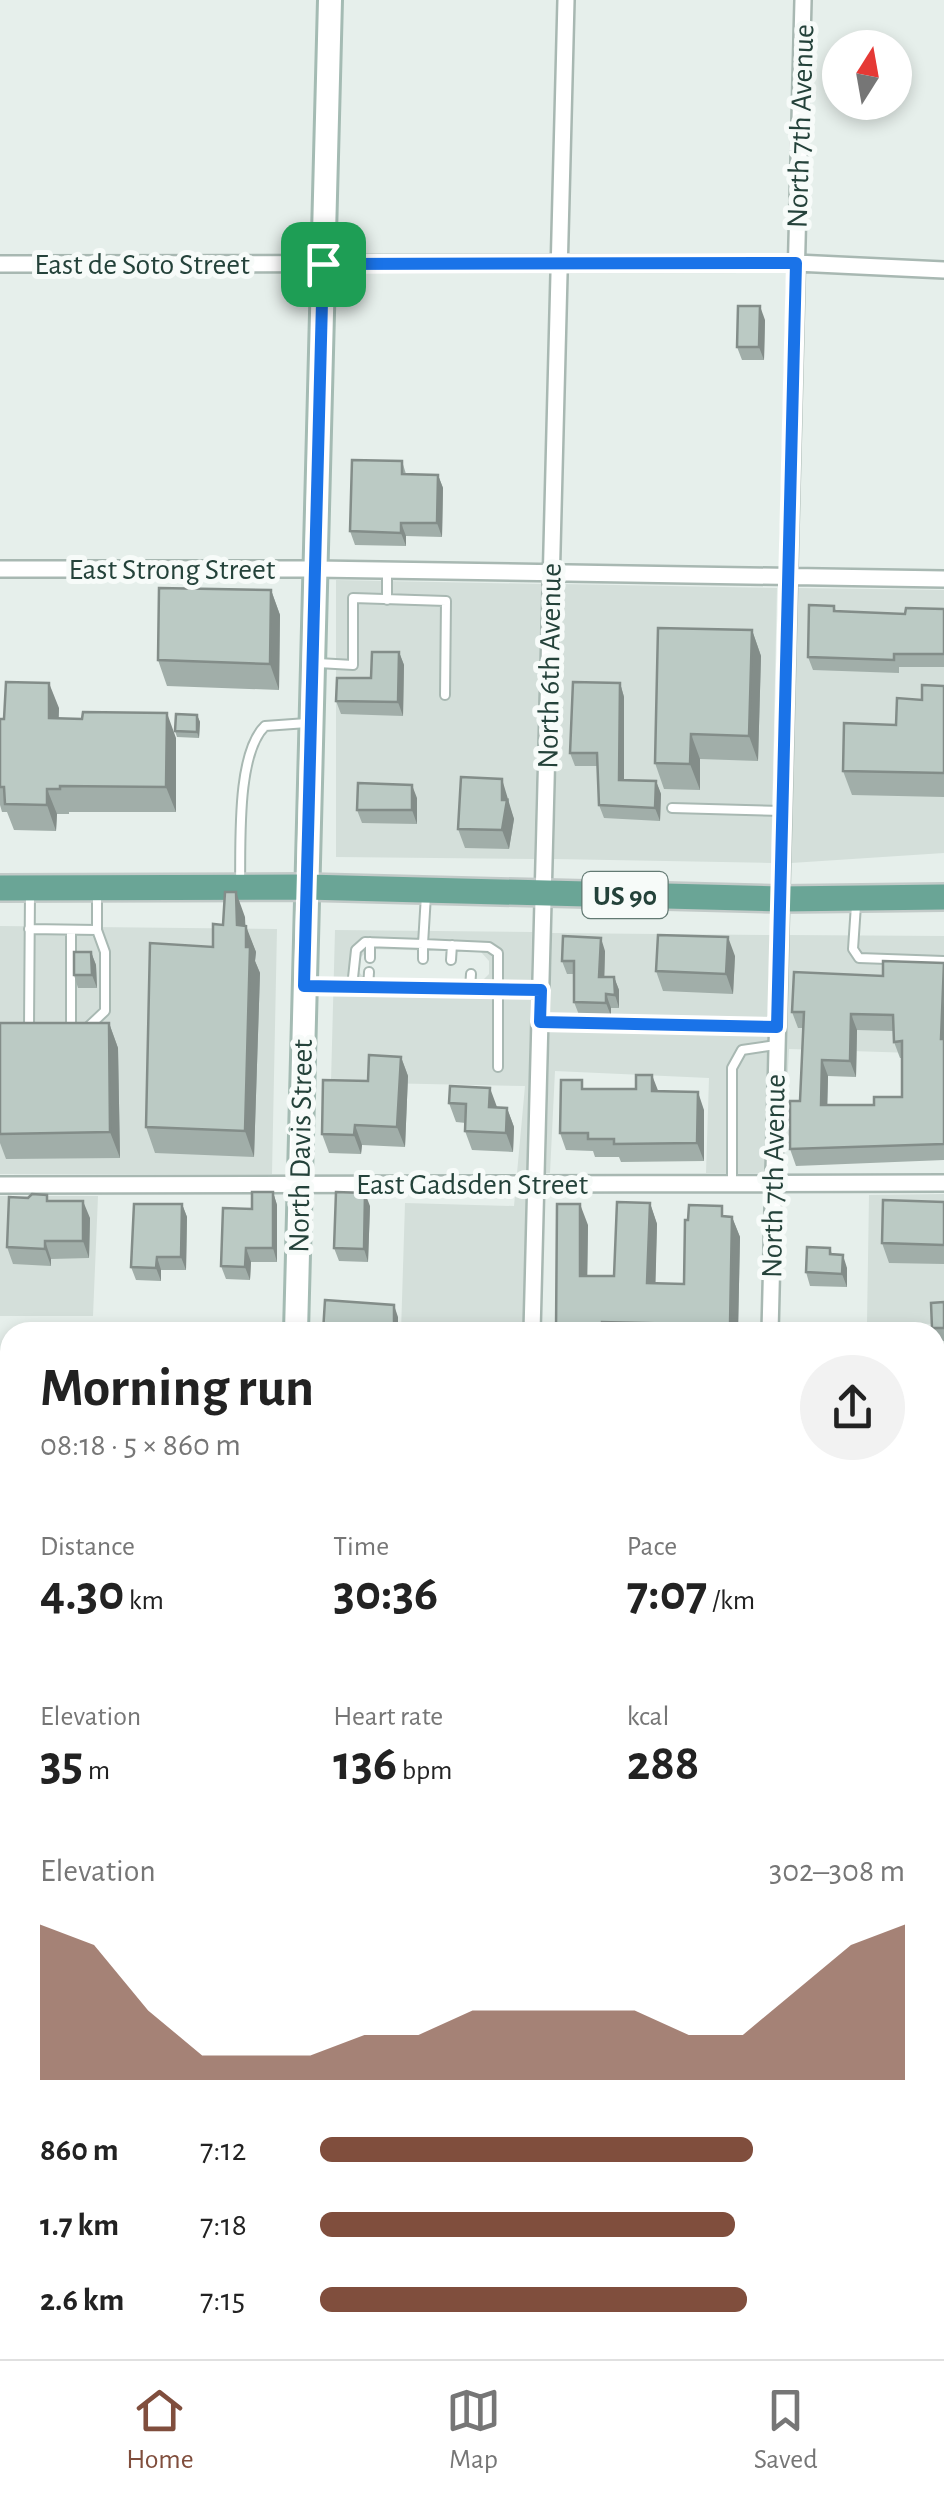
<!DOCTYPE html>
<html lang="en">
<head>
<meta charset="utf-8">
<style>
	:root { --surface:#fff; --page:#f2f2f2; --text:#222; --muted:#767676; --line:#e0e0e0; --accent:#804e3d }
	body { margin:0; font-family:"Alegreya Sans",sans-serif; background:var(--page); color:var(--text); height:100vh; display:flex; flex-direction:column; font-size:38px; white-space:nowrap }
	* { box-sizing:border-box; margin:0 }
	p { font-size:32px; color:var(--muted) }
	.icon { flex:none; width:55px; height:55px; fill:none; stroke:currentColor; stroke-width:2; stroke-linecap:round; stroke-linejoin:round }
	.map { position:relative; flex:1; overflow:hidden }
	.panel { position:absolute; left:0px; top:1322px; width:945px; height:1038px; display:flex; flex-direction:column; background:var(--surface); border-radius:30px 30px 0 0; box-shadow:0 5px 15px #0003 }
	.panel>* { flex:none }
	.needle { width:65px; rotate:11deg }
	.controls { position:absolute; left:822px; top:30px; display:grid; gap:20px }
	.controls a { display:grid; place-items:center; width:90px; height:90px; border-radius:50%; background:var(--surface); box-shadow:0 5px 15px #0003; font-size:50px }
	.pin { position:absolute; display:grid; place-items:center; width:85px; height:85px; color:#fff; margin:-42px; border-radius:20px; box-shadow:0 5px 15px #0006 }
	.round { display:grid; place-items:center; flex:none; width:105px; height:105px; border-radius:52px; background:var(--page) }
	.overview { display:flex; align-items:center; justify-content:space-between; height:170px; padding:0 40px }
	h1 { font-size:55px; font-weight:700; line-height:75px }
	.metrics { display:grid; grid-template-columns:repeat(3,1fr); gap:15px; height:170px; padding:10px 40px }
	.metrics div { display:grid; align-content:center }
	.metrics b { font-size:50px; font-weight:700 }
	.metrics small { font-size:28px; font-weight:400 }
	.metrics p { font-size:28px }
	.chart { height:280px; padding:20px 40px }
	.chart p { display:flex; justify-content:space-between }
	.chart svg { width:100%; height:180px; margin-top:10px; fill:var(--accent); opacity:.7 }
	ul { padding:0 40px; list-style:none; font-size:32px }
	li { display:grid; grid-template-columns:160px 120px 1fr; align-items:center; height:75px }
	li i { height:25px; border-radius:12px; background:var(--accent) }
	.dock { display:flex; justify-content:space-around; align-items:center; height:140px; border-top:2px solid var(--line); background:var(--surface); font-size:28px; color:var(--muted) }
	.dock a { display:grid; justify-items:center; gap:5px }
	.dock .active { color:var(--accent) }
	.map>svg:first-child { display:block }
</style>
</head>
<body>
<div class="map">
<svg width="944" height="2359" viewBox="0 0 944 2359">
	<rect width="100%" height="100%" fill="#e6efeb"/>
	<!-- built -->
	<path fill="#d4dfda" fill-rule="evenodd" d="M336 580 541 584 534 859 336 857Z
		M561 584 777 588 771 863 554 859Z
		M797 588 944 590V853L791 863Z
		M0 926 277 929 272 1174H0Z
		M335 930 532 932 527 1173H517L525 1086 331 1082ZM369 949 481 952 489 961V974L479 984 367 981 359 972 360 958Z
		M552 933 770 935 764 1173H706L709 1078 555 1071 550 1173H546Z
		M789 935 944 936V1054L789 1049 783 1172Z
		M944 1194V1324L867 1323 869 1195Z
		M515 1195H526L523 1332H401L405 1203 514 1206Z
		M0 1196H98L93 1316H0Z"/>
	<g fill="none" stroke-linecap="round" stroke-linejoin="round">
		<!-- service casing -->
		<g stroke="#a8b8b2" stroke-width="12">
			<path id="service" d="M387 600V570
				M318 663 353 665V598L446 601 445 695
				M672 808 782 811
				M240 885C241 845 236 754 265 726L307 723
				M856 905 853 949 859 958 944 961
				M29 929 97 930
				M370 958V942
				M423 959V944L489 947 498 953V1067
				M451 960 452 945
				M309 986 352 987 356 950 365 942 423 944 426 895
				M352 987 541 991
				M368 988 369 972
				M470 989 471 974
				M542 1022 777 1027
				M29 1028 30 892
				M87 1028 105 1011V952L97 930V892
				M71 1029V930
				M732 1184V1068L742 1050 776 1045"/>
		</g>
		<!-- minor casing -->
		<g stroke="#a8b8b2" stroke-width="20">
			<path id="minor" d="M0 264 796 263 944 270
				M0 569H316L944 579
				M0 1185 944 1183
				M532 1332 566 0
				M770 1332 803 0
				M0 1493 10 1492
				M935 1502H944
				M0 1799H10
				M935 1816H944
				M0 2108H10
				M935 2121H944
				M511 2350V2359
				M745 2359V2350"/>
		</g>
		<!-- tertiary casing -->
		<g stroke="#a8b8b2" stroke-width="25">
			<path id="tertiary" d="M129 2359H466"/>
		</g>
		<!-- secondary casing -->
		<g stroke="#a4bbb3" stroke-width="28">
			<path id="secondary" d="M296 1332 330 0
				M265 2359V2350"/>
		</g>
		<!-- primary casing -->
		<g stroke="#c2cac8" stroke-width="30">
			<path id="primary" d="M0 888 306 887 780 899 944 897"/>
		</g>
		<!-- service -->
		<use href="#service" stroke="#fff" stroke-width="8"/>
		<!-- minor -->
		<use href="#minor" stroke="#fff" stroke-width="15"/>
		<!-- tertiary -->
		<use href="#tertiary" stroke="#fff" stroke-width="20"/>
		<!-- secondary -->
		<use href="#secondary" stroke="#fff" stroke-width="22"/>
		<!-- primary -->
		<use href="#primary" stroke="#6aa596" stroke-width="25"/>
	</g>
	<!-- wall -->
	<path fill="#a1aea9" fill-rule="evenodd" d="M765 320 764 360H742L737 347Z
		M402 461 406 474 438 475 443 488 442 537 406 536V546L355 545 350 531Z
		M271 590 280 615 279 690 167 686 158 660Z
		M834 606 836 611 905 614 944 609V667H899V673L813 670 808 657Z
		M752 630 761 656 758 761 700 759V790L664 789 655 763Z
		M399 652 404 665 403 716 341 714 336 701 371 678Z
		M620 683 624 697V780L656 781 661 794 660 821 604 818 599 805 597 766H575L570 753Z
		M944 686V797L852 795 843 771 896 725 922 700Z
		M59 708 58 719 176 738V812H69V814H57L56 831 14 830 7 812H2L0 805V719Z
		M197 715 200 722 199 738 177 737 175 731Z
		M417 798V824L362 823 357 810Z
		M509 798V805L514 819 509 849 465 848 458 829Z
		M245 917V926L256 952 255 961 260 973 254 1157 155 1153 146 1127 213 947 223 925Z
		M605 951 604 977H614L619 990V1008H611V1016L579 1015 574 1002V974H567L562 961Z
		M91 952 96 965 97 988H78L74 975Z
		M735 956 733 994 663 991 656 971Z
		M944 963V1160L796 1166 790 1149 800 1101 803 1028H798L792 1012 883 976ZM857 1030 894 1031V1042L900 1058H902V1097L874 1105H827L828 1076 856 1077Z
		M0 1023H109L118 1048 120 1158 6 1159 0 1143Z
		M401 1057 408 1076 405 1147 362 1145 361 1154 329 1153 322 1134 368 1081Z
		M450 1086 497 1107 507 1108 514 1127 513 1152 472 1150 465 1131 466 1123 456 1122 449 1103Z
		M585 1089 658 1092 704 1110V1161L621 1162 619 1157H595L593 1151 566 1150 560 1133Z
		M273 1192 277 1205V1262H251L250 1280 226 1279 221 1266 252 1209Z
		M49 1201 90 1218 89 1258 51 1259V1266L13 1264 7 1247Z
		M944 1202V1264L889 1263 882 1243Z
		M650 1203 657 1224 655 1283 684 1284 726 1216 732 1217 740 1237 738 1332H556L588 1225 587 1276H614Z
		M182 1204 187 1217 186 1270H161V1281L136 1280 131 1267Z
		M370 1206 368 1262 339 1261 334 1248Z
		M830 1248 832 1254 847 1268V1287L810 1286 806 1272Z
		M944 1302V1341H937L932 1328Z
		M0 1360H2L8 1376H10V1440H0Z
		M935 1412H944V1470L936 1469 935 1466Z
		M944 1510V1573L935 1572V1516Z
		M0 1519H10V1722H0Z
		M935 1593H944V1630H935Z
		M935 1687 944 1688V1762H935Z
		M935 1826H944V1908H935Z
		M0 1862H10V1971L0 1972Z
		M0 2120H10V2338H0Z
		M935 2134 944 2135V2180L935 2179Z"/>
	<!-- shaded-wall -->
	<path fill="#838d89" d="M760 306 765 320 764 360 759 347Z
		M438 475 443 488 442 537 437 523Z
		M401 523 406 536V546L401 533Z
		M271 590 280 615 279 690 270 664Z
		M752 630 761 656 758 761 749 736Z
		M399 652 404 665 403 716 398 702Z
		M49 683 59 708 58 744 49 718Z
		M620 683 624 697V793L619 780Z
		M167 713 176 738V812L166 787Z
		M197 715 200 722 199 738 197 732Z
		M691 734 700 759V790L690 764Z
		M502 779 514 819 509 849 502 830Z
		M656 781 661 794 660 821 655 808Z
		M412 785 417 798V824L412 810Z
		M47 789 57 814 56 831 47 805Z
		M236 892 245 917 246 938V926L256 952 255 961 260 973 254 1157 245 1131Z
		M728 937 735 956 733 994 726 974Z
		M601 938 605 951 604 990 599 977Z
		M91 952 96 965 97 988 92 975Z
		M614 977 619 990V1008L615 995Z
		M944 992V1047L941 1039Z
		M606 994 611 1008V1016L606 1003Z
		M851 1014 857 1030 856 1077 850 1061Z
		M109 1023 118 1048 120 1158 110 1132Z
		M401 1057 408 1076 405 1147 397 1127Z
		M822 1060 828 1076 827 1121 821 1105Z
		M652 1075 659 1093 652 1091Z
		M490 1088 497 1107H489Z
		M698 1092 704 1110V1161L697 1143Z
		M507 1108 514 1127 513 1152 506 1133Z
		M355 1125 362 1145 361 1154 354 1135Z
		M273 1192 277 1205V1262L273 1248Z
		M365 1193 370 1206 368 1262 364 1249Z
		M83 1201 90 1218 89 1258 83 1241Z
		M650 1203 657 1224 655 1304 647 1283Z
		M182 1204 187 1217 186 1270 181 1257Z
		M580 1204 588 1225 587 1297 580 1276Z
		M732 1217 740 1237 738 1332H733L730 1325Z
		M45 1241 51 1259V1266L45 1249Z
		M246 1248 251 1262 250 1280 245 1267Z
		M843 1255 847 1268V1287L842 1274Z
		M157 1257 161 1270V1281L156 1268Z
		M394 1305 398 1317V1332L394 1329Z
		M7 1909 10 1917V1968L7 1958Z"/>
	<!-- building -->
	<path fill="#bbcac4" stroke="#838d89" stroke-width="2.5" fill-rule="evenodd" d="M738 306H760L759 347H737Z
		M352 460 402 461V474L438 475 437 523H401V533L350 531Z
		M159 588 271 590 270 664 158 660Z
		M809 605 834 606V611L905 614 906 608 944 609V654H894V660L808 657Z
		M658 628 752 630 749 736 691 734 690 764 655 763Z
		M372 652H399L398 702 336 701 337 678H371Z
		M6 682 49 683V718L82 719 83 712 167 713 166 787 60 786V789H47V805L5 804 4 787H0V719H4Z
		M573 682 620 683 619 780 656 781 655 808 599 805 597 753H570Z
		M922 685 944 686V773L843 771 844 723 896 725 897 698 922 700Z
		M176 714 197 715V732L175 731Z
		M461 777 502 779V800H507L502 830 458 829Z
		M358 783 412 785V810H357Z
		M225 892H236L237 925 246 926V947H250L245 1131 146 1127 150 943 213 947V924L223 925Z
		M658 935 728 937 726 974 656 971Z
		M563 936 601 938 599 977H614L615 995 606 994V1003L574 1002V961H562Z
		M74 952H91L92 975H74Z
		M883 961 944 963 941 1039H944V1144L790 1149V1101H800L804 1012H792L794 972 883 976ZM851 1014 893 1015 894 1042 902 1041V1097H874V1105H821L822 1060 850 1061Z
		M0 1023H109L110 1132 0 1134Z
		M369 1055 401 1057 397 1127 355 1125 354 1135 322 1134 323 1080 368 1081Z
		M636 1075H652V1091L698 1092 697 1143 614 1144V1139H588V1133H560L561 1080H582V1089H636Z
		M450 1086 490 1088 489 1107 507 1108 506 1133 465 1131 466 1104 449 1103Z
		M252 1192H273V1248H246L245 1267 221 1266 223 1208 252 1209Z
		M336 1192 365 1193 364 1249 334 1248Z
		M32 1194 47 1195V1201H83V1241H45V1249L7 1247 9 1197 28 1198Z
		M883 1200 944 1202V1245L882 1243Z
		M617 1202 650 1203 647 1283 684 1284 685 1220H688L689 1205 722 1206V1216L732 1217 730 1325 602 1322V1332H556L557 1204H580V1276H614Z
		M134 1204H182L181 1257H157L156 1268 131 1267Z
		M807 1247 830 1248V1254L843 1255 842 1274 806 1272Z
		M325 1300 394 1305V1329H405V1332H323Z
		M944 1302V1328H932L931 1303Z
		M0 1360H2V1376H10V1421H0Z
		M935 1412H944V1453H935Z
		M936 1510H944V1555H935Z
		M0 1519H10V1709L0 1708Z
		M935 1593H944V1612L935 1613Z
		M935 1687 944 1688V1743L935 1742Z
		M935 1826H944V1888H935Z
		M0 1862H10V1909H7V1958H0Z
		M0 2120H10V2321H0Z
		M935 2134 944 2135V2167L935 2166Z"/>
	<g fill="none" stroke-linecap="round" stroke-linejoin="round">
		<!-- route casing -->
		<g stroke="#fff" stroke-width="20">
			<path id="route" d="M796 263 777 1027 540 1022 541 990 304 986 323 264Z"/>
		</g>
		<!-- route -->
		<use href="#route" stroke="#1a73e8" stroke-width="12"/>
	</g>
	<g text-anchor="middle" stroke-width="10" stroke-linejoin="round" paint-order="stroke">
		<!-- shield labels -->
		<rect fill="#f7fbf9" stroke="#637a73" stroke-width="2.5" x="582.5" y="872" width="85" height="46" rx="8"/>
		<g font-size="28" font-weight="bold" fill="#24423a">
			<text x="625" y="905">US 90</text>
		</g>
		<!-- street labels -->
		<g font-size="30" fill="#24423a" stroke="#f7fbf9">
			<text transform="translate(800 126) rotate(-88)" y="10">North 7th Avenue</text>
			<text x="142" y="274">East de Soto Street</text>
			<text x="172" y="579">East Strong Street</text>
			<text transform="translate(549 666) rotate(-89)" y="10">North 6th Avenue</text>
			<text transform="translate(300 1146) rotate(-89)" y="10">North Davis Street</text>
			<text transform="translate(773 1176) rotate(-89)" y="10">North 7th Avenue</text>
			<text x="472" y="1194">East Gadsden Street</text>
		</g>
	</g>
</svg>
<div class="controls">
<a><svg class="needle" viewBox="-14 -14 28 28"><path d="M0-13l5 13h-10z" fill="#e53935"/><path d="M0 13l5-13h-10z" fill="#767676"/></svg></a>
</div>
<div class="pin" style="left:323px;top:264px;background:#1e9e55"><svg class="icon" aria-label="arrive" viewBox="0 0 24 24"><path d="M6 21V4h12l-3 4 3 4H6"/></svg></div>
<section class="panel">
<div class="overview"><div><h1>Morning run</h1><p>08:18 · 5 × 860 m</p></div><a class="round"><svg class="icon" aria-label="share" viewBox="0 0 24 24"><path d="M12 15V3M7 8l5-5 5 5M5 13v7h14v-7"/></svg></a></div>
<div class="metrics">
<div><p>Distance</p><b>4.30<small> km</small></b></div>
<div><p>Time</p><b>30:36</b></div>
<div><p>Pace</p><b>7:07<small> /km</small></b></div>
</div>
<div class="metrics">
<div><p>Elevation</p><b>35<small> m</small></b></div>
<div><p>Heart rate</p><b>136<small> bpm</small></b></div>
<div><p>kcal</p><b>288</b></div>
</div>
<div class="chart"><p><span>Elevation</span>302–308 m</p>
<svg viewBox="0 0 160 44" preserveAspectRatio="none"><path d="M0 44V6L10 11L20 27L30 38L40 38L50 38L60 33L70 33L80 27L90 27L100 27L110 27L120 33L130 33L140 22L150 11L160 6V44z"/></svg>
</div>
<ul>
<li><b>860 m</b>7:12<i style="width:74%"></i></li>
<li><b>1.7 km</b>7:18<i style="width:71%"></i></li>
<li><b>2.6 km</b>7:15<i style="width:73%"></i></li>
</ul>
</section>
</div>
<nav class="dock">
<a class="active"><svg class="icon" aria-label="home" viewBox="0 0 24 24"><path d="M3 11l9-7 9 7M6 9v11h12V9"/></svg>Home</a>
<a><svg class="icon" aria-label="map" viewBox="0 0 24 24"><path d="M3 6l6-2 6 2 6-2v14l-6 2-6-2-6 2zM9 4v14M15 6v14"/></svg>Map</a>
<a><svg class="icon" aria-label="saved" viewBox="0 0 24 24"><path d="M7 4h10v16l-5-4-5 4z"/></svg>Saved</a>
</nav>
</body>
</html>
